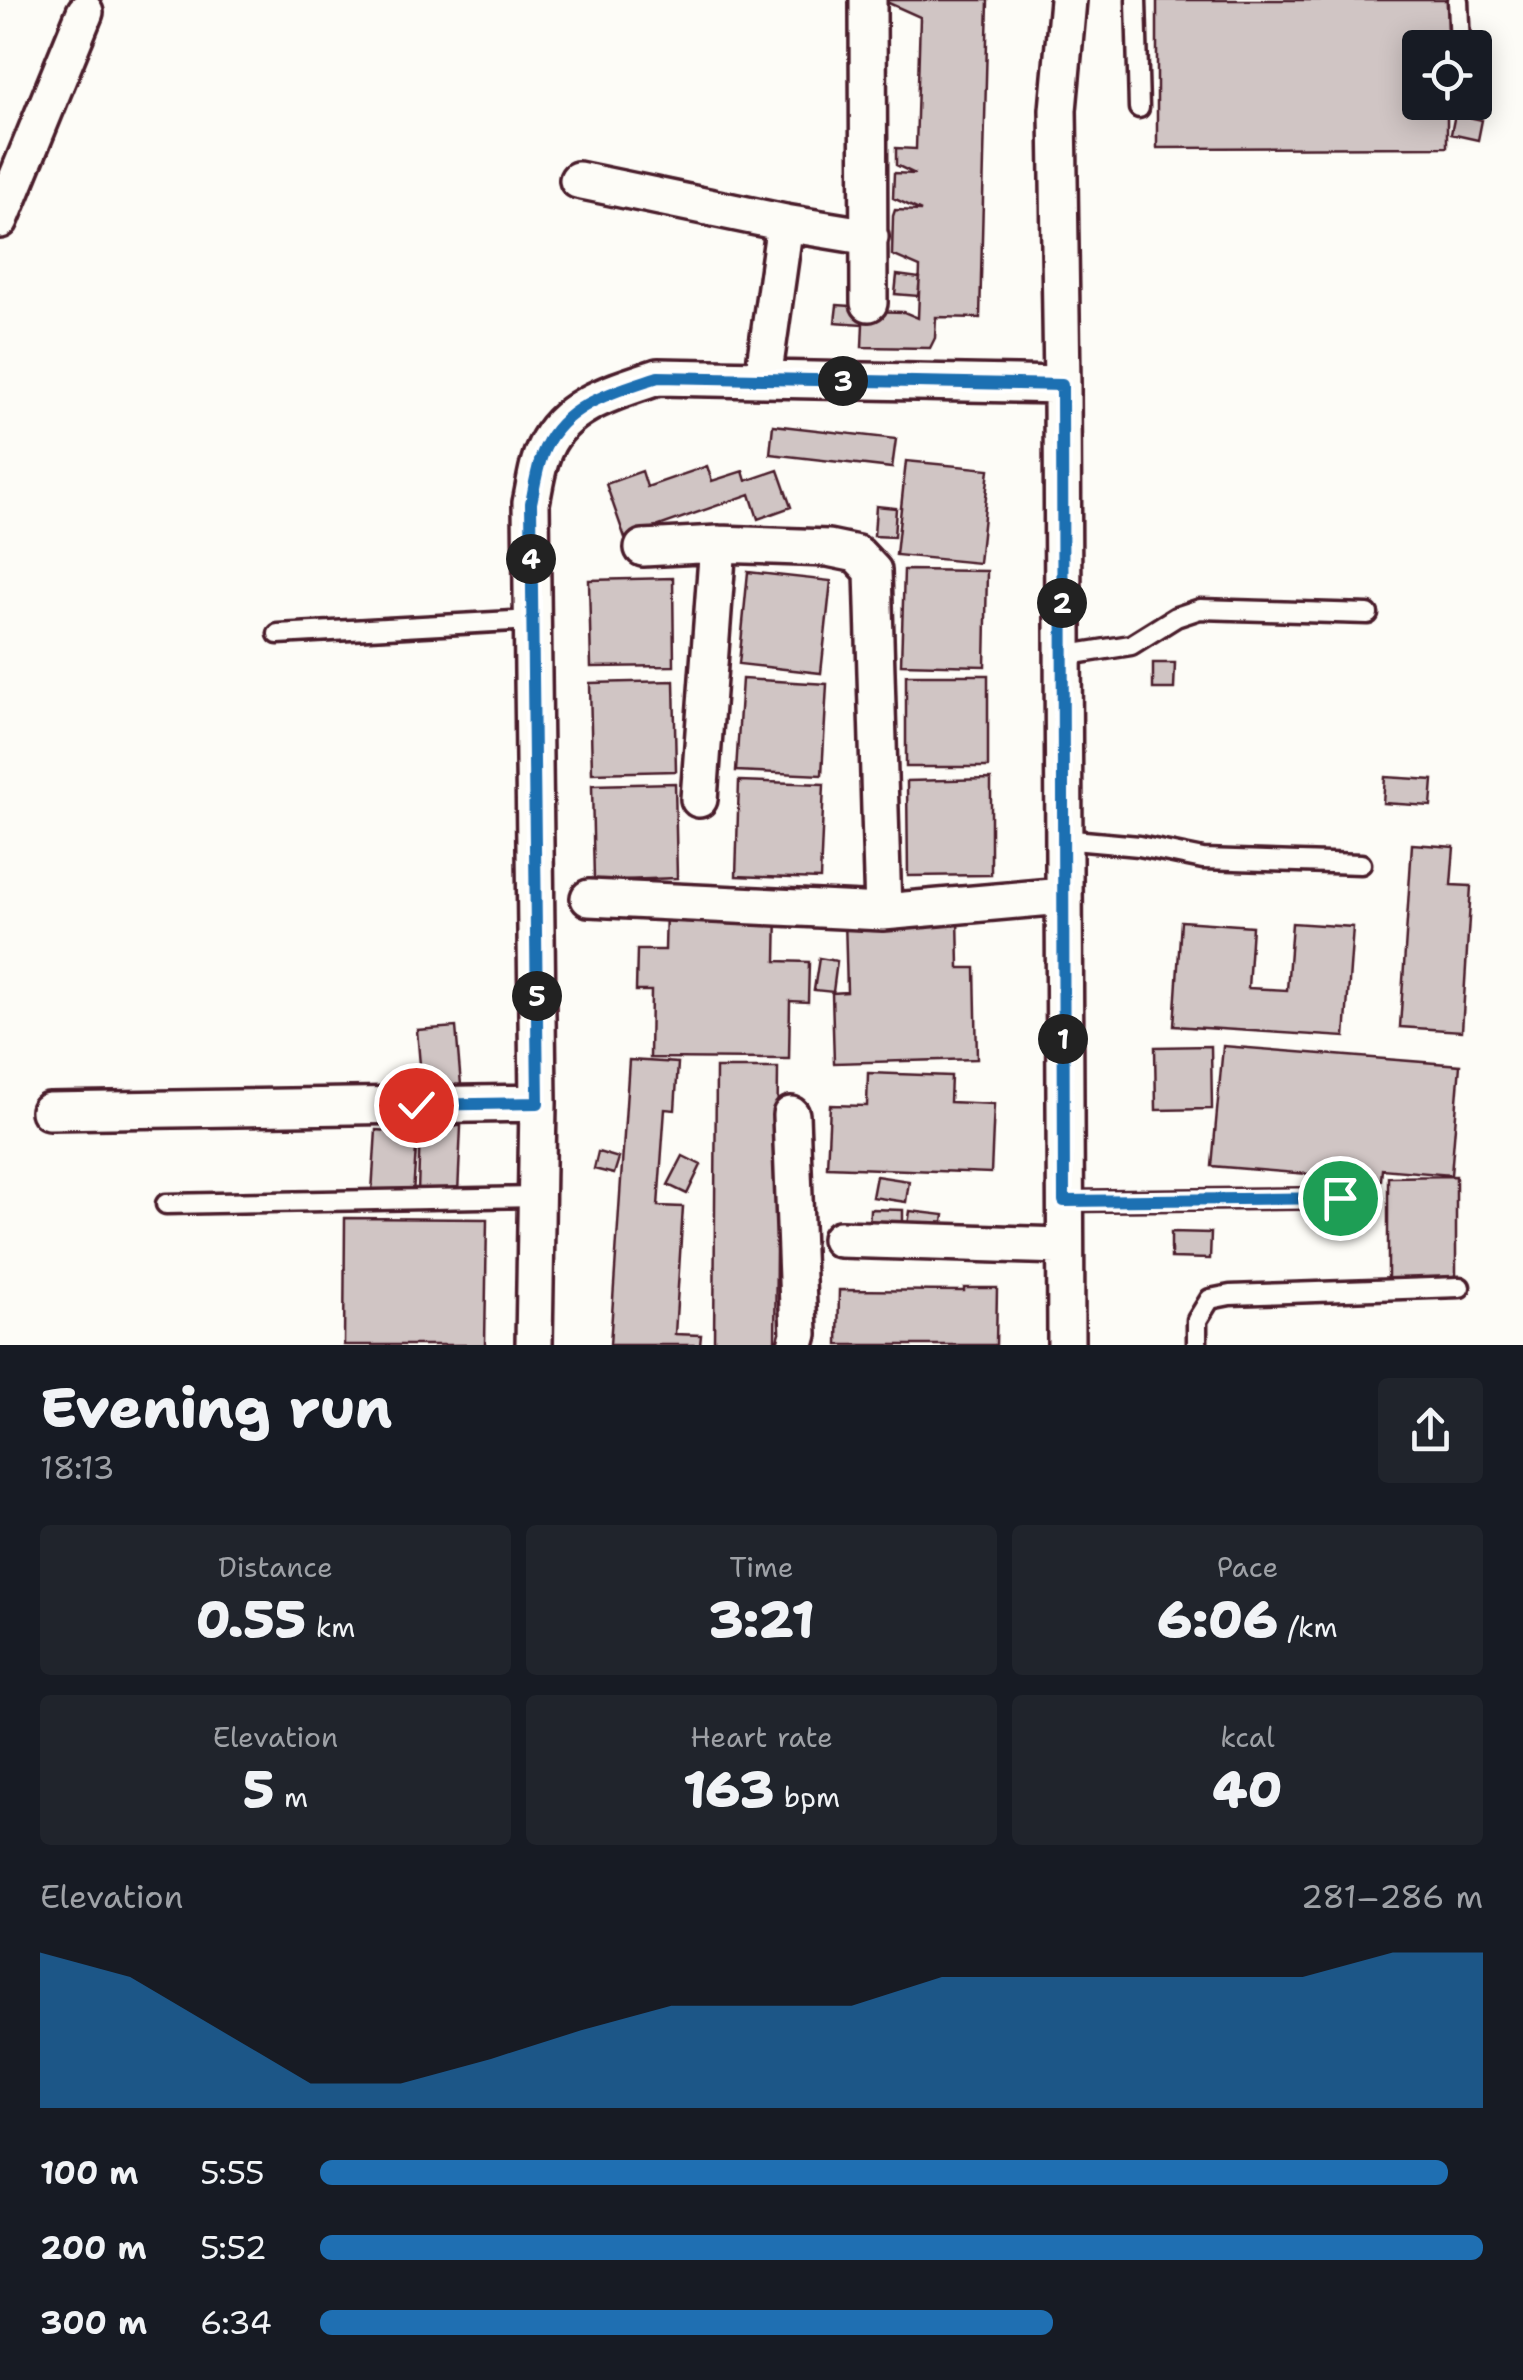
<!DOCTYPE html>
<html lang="en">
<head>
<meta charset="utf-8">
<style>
	:root { --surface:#171b24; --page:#20242c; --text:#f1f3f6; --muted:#9ea1a6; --accent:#1f6fb2 }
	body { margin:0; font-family:"Shantell Sans",sans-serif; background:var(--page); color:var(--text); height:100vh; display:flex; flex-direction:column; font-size:38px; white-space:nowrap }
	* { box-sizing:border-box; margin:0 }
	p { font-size:32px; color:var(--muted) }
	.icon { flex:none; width:55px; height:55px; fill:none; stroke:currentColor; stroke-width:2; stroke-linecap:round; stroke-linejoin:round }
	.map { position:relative; height:1345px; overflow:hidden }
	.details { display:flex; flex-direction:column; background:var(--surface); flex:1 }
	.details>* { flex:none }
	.tools { position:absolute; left:1402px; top:30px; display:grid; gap:20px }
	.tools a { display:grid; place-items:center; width:90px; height:90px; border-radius:10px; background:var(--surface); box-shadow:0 5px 25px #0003; font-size:50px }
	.pin { position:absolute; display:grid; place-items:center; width:85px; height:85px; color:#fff; margin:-42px; border:5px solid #fff; border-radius:50%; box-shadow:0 2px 10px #0007 }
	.km { position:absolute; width:50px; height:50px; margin:-25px; border-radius:50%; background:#222; color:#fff; font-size:28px; line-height:50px; text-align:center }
	.round { display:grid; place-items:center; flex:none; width:105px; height:105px; border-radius:10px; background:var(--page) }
	.head { display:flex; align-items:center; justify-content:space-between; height:170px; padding:0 40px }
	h1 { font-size:55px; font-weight:800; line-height:75px }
	.metrics { display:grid; grid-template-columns:repeat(3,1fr); gap:15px; height:170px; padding:10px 40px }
	.metrics div { display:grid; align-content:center; border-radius:10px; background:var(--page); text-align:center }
	.metrics b { font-size:50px; font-weight:800 }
	.metrics small { font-size:28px; font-weight:400 }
	.metrics p { font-size:28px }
	.chart { height:280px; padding:20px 40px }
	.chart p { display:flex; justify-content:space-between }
	.chart svg { width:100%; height:180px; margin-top:10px; fill:var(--accent); opacity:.7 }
	ul { padding:0 40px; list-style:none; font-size:32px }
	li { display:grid; grid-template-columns:160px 120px 1fr; align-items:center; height:75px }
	li i { height:25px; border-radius:12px; background:var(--accent) }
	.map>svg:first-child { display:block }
</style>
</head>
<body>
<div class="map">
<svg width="1523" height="1345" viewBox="0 0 1523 1345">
	<rect width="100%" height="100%" fill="#fdfcf7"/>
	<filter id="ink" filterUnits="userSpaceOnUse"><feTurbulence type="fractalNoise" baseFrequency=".01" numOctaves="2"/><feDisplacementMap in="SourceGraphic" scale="20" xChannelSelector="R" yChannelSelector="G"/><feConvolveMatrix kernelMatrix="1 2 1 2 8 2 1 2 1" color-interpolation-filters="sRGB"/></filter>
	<g filter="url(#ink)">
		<!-- building -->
		<path fill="#d0c5c4" stroke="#4a1f2b" stroke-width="2.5" d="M882 0H988L980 318 936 317 935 338 930 348 862 347 863 323 869 311 904 312 918 318 920 267 892 255 893 216 895 210 921 211 893 198 894 173 915 174 896 165V148L916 149 920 17Z
			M1157 0H1448V48H1420V102H1447V147L1157 148Z
			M1455 114 1482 120 1478 140 1451 134Z
			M897 275 920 278 918 296 895 294Z
			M837 305 864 307 862 324 835 322Z
			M773 425 896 439 892 468 770 454Z
			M906 461 989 469 979 563 896 555Z
			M707 466 712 481 743 471 746 481 778 470 791 507 758 519 750 494 625 538 606 484 642 471 647 487Z
			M876 506 896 508 894 537 874 536Z
			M904 570 987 571 985 666 901 664Z
			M748 572 831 581 821 673 739 664Z
			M673 578 674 666 591 667 589 580Z
			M1153 663H1175L1174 689H1153Z
			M906 675H988V767H906Z
			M742 679 827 684 822 775 736 771Z
			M674 681 676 771 592 773 590 683Z
			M1385 777 1433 780 1431 806 1383 803Z
			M991 779V875L908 876 907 781Z
			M739 781 824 784 820 879 736 876Z
			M675 783 677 878 594 881 592 785Z
			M1412 844 1454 847 1451 885 1471 886 1462 1031 1400 1027Z
			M666 909 777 911 776 961 809 962 808 1002 790 1001 789 1059 650 1058 651 991H636L637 950H665Z
			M958 915 959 968H975L977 1059 834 1063 832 993 847 992 845 918Z
			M1181 921 1252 926 1248 988 1287 990 1292 923 1353 927 1345 1037 1174 1026Z
			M819 958 837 961 833 992 814 990Z
			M456 1027 461 1085 422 1088 417 1030Z
			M1211 1046 1212 1109 1156 1110 1155 1047Z
			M1223 1046 1460 1065 1451 1175 1382 1169 1381 1180 1212 1166Z
			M629 1060 678 1063 675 1110 665 1109 658 1206 683 1207 675 1334 701 1335 700 1345H610Z
			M716 1068H778L775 1345H714Z
			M868 1073 951 1076 950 1102 994 1104 991 1173 827 1167 830 1105 867 1106Z
			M420 1125 461 1126 458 1194 418 1193Z
			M376 1130 417 1133 413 1194 372 1192Z
			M598 1152 619 1158 614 1174 594 1169Z
			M683 1156 701 1165 687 1194 668 1185Z
			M876 1176 909 1181 906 1202 872 1197Z
			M1456 1176V1281H1388V1177Z
			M870 1209 903 1210V1234L869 1233Z
			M910 1211 944 1215 941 1236 907 1232Z
			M345 1218 487 1219 485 1345H344Z
			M1171 1232 1211 1233 1210 1259 1171 1258Z
			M964 1288H997L996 1345H838L839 1290 964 1291Z"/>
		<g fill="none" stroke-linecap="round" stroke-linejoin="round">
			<!-- lane casing -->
			<g stroke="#4a1f2b" stroke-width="25">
				<path id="lane" d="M1136 0 1139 108
					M1458 0 1460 48
					M278 634 532 620
					M1062 656 1131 645 1176 617 1200 609 1368 614
					M1062 839 1139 846 1203 859 1361 864
					M1064 1201 1340 1198
					M166 1204 537 1197
					M1197 1345V1320L1210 1299 1230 1295 1460 1287"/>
			</g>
			<!-- street casing -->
			<g stroke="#4a1f2b" stroke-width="42">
				<path id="street" d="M868 0 869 303
					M578 180 785 223 870 237
					M0 220 85 12
					M763 379 785 223
					M643 548 718 544 828 548 857 554 873 571 883 912
					M699 799 718 544
					M589 898 883 912 1063 896
					M49 1111 538 1103
					M791 1115 799 1334 796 1345
					M840 1239 1064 1246
					M534 1345 538 1103 531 503C535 485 537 464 545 448 565 404 616 391 658 377L1062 385
					M1066 1345 1062 385 1058 110 1068 0"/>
			</g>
			<!-- lane -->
			<use href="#lane" stroke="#fdfcf7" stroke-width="18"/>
			<!-- street -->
			<use href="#street" stroke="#fdfcf7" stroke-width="35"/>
		</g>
	</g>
	<g fill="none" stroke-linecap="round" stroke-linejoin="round" filter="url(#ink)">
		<!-- route casing -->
		<g stroke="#fff" stroke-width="20">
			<path id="route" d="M416 1105 538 1103 531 503C535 485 537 464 545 448 565 404 616 391 658 377L1062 385 1064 1201 1340 1198"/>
		</g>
		<!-- route -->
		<use href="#route" stroke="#1f6fb2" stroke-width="12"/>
	</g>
</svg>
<div class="tools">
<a><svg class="icon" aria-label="locate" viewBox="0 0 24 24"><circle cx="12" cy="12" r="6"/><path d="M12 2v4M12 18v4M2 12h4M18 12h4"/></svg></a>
</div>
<div class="pin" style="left:1340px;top:1198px;background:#1e9e55"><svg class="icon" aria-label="arrive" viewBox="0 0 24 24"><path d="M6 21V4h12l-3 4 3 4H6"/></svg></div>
<div class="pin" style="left:416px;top:1105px;background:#d93025"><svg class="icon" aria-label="check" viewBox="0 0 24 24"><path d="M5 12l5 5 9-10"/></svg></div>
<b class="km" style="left:1063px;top:1039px">1</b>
<b class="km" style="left:1062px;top:603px">2</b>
<b class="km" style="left:843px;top:381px">3</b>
<b class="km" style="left:531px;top:559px">4</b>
<b class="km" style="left:537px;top:996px">5</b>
</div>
<section class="details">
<div class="head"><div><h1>Evening run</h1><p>18:13</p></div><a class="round"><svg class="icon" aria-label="share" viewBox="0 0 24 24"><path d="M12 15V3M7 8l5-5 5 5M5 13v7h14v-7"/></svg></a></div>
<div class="metrics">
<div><p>Distance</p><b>0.55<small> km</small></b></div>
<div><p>Time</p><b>3:21</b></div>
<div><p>Pace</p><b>6:06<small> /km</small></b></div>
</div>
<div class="metrics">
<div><p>Elevation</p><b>5<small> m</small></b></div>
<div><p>Heart rate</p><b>163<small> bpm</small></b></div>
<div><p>kcal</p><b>40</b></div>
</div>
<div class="chart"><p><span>Elevation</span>281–286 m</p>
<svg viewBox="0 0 160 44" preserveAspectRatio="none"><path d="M0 44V6L10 12L20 25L30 38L40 38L50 32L60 25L70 19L80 19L90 19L100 12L110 12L120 12L130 12L140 12L150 6L160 6V44z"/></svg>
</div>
<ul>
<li><b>100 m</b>5:55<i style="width:97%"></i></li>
<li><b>200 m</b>5:52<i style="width:100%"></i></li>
<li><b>300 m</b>6:34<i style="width:63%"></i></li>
</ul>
</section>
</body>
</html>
